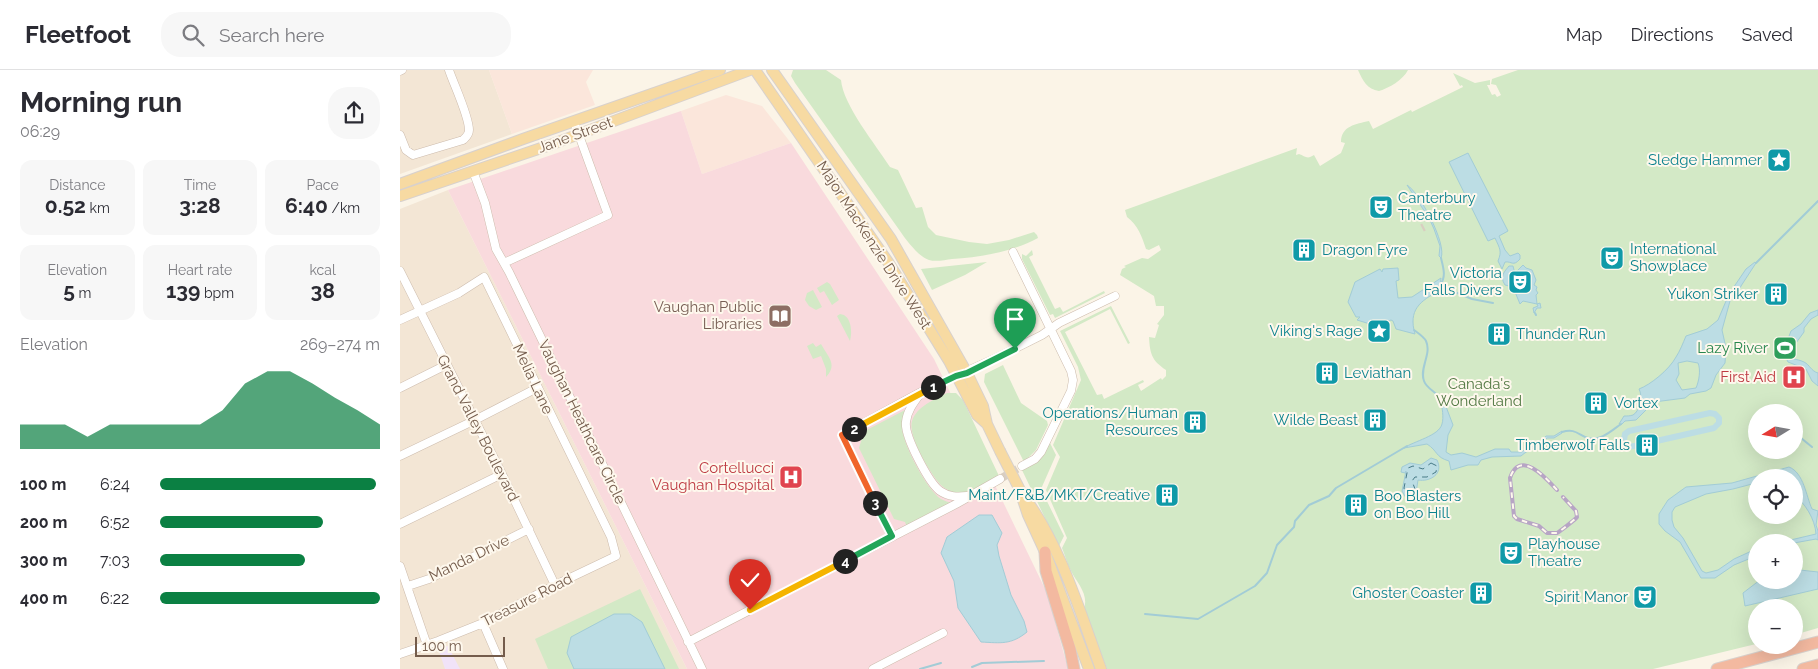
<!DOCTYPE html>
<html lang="en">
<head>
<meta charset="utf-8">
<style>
	:root { --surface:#fff; --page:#f7f7f7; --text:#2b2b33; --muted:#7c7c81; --line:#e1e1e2; --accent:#0b8043 }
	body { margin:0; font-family:Raleway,sans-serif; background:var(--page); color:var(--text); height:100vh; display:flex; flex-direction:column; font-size:19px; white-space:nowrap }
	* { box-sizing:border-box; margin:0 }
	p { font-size:16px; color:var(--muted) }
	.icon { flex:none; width:28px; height:28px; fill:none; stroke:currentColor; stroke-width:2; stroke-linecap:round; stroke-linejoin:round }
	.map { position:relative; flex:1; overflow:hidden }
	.sheet { display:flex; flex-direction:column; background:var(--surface); width:400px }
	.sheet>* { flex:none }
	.needle { width:32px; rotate:259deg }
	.controls { position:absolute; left:1348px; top:334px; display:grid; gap:10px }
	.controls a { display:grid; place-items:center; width:55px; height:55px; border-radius:50%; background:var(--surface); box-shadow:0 5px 20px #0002; font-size:25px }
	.scale { position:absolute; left:15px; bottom:12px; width:90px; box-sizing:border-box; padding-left:5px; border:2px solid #745c4c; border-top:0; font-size:14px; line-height:18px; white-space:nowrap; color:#745c4c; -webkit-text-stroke:4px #fef8ed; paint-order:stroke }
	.pin { position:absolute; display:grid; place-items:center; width:42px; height:42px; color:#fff; margin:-51px -21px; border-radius:50% 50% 50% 0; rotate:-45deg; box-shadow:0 0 5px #0007 }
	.pin .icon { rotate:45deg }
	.km { position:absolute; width:25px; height:25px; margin:-12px; border-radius:50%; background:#222; color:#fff; font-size:14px; line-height:25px; text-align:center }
	.round { display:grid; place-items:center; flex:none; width:52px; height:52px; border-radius:20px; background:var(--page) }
	.headline { display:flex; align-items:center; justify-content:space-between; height:85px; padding:0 20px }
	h1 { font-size:28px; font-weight:700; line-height:38px }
	.figures { display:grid; grid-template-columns:repeat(3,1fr); gap:8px; height:85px; padding:5px 20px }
	.figures div { display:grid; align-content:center; border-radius:12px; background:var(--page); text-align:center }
	.figures b { font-size:21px; font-weight:700 }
	.figures small { font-size:14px; font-weight:400 }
	.figures p { font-size:14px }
	.chart { height:140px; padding:10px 20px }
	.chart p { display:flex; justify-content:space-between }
	.chart svg { width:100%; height:90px; margin-top:5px; fill:var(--accent); opacity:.7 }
	ul { padding:0 20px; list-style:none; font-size:16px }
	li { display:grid; grid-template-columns:80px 60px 1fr; align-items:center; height:38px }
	li i { height:12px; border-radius:6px; background:var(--accent) }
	header { display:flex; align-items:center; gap:30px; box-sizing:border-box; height:70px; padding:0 25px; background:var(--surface); border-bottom:1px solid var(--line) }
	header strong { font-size:24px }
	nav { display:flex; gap:28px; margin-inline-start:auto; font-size:18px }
	.search { width:350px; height:45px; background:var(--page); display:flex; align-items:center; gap:12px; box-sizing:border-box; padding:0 18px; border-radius:20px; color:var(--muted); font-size:19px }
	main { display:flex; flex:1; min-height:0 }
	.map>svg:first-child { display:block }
</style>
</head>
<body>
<header>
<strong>Fleetfoot</strong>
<div class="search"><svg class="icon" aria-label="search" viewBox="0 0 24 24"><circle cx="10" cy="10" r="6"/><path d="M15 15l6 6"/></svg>Search here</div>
<nav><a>Map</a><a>Directions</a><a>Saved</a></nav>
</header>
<main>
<section class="sheet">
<div class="headline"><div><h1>Morning run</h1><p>06:29</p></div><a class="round"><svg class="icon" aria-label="share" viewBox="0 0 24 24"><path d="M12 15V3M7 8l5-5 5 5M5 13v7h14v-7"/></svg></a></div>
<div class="figures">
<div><p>Distance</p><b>0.52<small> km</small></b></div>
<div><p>Time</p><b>3:28</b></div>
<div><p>Pace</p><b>6:40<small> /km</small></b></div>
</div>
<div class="figures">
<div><p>Elevation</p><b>5<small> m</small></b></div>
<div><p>Heart rate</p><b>139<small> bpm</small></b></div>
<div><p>kcal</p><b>38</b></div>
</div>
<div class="chart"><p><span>Elevation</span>269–274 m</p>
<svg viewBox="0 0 160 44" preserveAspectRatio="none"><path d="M0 44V32L10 32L20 32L30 38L40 32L50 32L60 32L70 32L80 32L90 25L100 12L110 6L120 6L130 12L140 19L150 25L160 32V44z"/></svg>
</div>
<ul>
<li><b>100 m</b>6:24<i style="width:98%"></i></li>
<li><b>200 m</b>6:52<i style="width:74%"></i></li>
<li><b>300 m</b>7:03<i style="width:66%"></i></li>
<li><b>400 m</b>6:22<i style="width:100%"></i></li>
</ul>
</section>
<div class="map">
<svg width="1418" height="599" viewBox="0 0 1418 599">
	<rect width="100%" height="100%" fill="#fbf4e7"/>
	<!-- residential -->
	<path fill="#f3e6d5" d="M0 0H89L112 64 0 104Z
		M48 120 287 599H0V139Z"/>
	<!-- commercial -->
	<path fill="#fbe6db" d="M89 0H193L186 12 195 35 112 64Z
		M326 25 362 36 391 73 302 104 281 41Z"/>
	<!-- education -->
	<path fill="#f1e3f8" d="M48 576 60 599H45L38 578Z"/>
	<!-- medical -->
	<path fill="#f9dadd" d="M281 41 302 104 391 73 534 289 648 525 668 599H287L48 120Z"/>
	<!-- green -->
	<path fill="#d3e9c6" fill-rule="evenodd" d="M393 0H426L441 10C443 35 476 75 490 97L498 100 516 138 522 137 528 157 536 165 569 172 587 174 609 170 634 162 637 165 638 168C612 182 582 187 552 189 545 190 536 192 529 190 519 187 506 170 500 161L395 13 391 6Z
		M958 0H1008C1003 10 989 18 979 21 967 19 963 11 958 0Z
		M1118 0H1418V558L1394 565V538H1356V574L1253 599H707L684 539C689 524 677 513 671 501 667 494 665 485 662 478L667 468 646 420 660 387 653 375 681 310 678 297 660 261 711 236 730 273 728 274 710 239 665 262 697 325 702 324 704 329 743 310 744 312 738 315 741 321 761 308 762 310 766 306V300C751 290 750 283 749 267L755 268 759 255 757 254 764 245V236H756L754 226 720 205 722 199 726 197 724 196 742 188 748 189 761 180 759 175 749 180 746 179C742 167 738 155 727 147L725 140 897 78 896 85 899 84C905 86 907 90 914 85L920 96 941 83 945 73 941 72C941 56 956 54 969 51L973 59 1011 40 1012 42 1063 17 1062 15 1060 16 1053 3 1075 13 1090 10V15H1087L1092 25 1095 24 1097 27 1101 25 1096 15 1091 14 1092 9ZM1356 342H1394V380H1356ZM1356 408H1394V445H1356ZM1356 472H1394V510H1356Z
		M632 180 633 185 629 187 655 239 660 237 663 242 704 221 705 223 655 248 653 244 650 245 622 189V184L626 186Z
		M587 192 565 205 532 220 521 199Z
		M427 212 430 214 439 230 432 235 424 221 420 223 417 218Z
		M413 220 422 237 416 240 409 236 405 230 407 223Z
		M440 244 444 245C452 250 452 263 450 271L437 246Z
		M413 273 416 277 421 274C428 287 438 294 426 307V299L421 286 413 289 407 276Z
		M603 295 621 333 647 351 648 355 636 380 624 392 584 312 585 304Z
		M547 323H556L563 330 599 406C587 412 570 424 556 423 552 422 545 419 542 416 532 407 507 365 512 351 517 336 534 330 547 323Z
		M505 340C504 345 502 350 502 355 501 372 527 420 541 429 544 431 549 432 552 433L507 457 505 452 494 449 459 378 462 368 459 364Z
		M650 373 656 385 641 419 664 466 658 478 655 469 622 400 642 385Z
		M240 519 279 599H148L135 569Z"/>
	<!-- water -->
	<path fill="#bcdde4" stroke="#a2ccd6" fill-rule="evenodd" d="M1068 83 1108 161 1099 166 1105 180 1110 186 1118 183 1120 185V189C1113 197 1112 191 1105 192L1102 199 1098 191C1102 181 1100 179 1095 168L1088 171 1049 92Z
		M1007 115C1020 123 1047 174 1041 188L1039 186 1040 176 1034 159 1029 148Z
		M1355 192 1356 193 1341 216 1337 225 1334 226 1330 231 1322 260 1326 278 1325 293 1316 305 1311 318 1306 321 1290 324 1285 328 1254 332 1236 350 1225 351 1221 355 1219 354 1224 346C1227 346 1230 346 1233 345 1240 341 1243 326 1239 319 1250 315 1269 300 1276 287 1280 281 1283 273 1286 266L1307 259 1318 250 1329 224 1346 199ZM1287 291 1298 293C1301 300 1299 311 1296 318L1282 320 1276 310 1279 304 1278 293Z
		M1123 195 1126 198 1132 200 1136 210 1134 215 1137 217 1136 220 1138 223 1136 225 1137 234 1140 233 1141 238H1137L1134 243 1133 238 1138 236 1137 234 1123 231 1120 234 1113 217 1105 215C1099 206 1105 201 1109 196H1113L1114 200 1116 202Z
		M998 198 999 210 996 211 998 228 1012 227 1041 208 1039 221C1020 231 1008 240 1015 264L996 259 993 251 991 250 979 254 971 250 970 254 957 250 960 247H956L948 232 955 212 980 199 982 202 983 199Z
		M1418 240V245L1411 249 1404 258V262L1396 273 1392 271 1386 282C1391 291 1396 288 1404 292 1410 295 1411 301 1418 303V316L1412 311 1406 299 1388 292 1383 282 1391 261 1401 254 1410 243Z
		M1041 331 1045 334 1053 355 1048 365 1046 382 1051 385 1062 383 1076 387 1095 379H1109L1111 382H1122L1125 379 1137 375 1146 366H1154L1162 361V363L1154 368H1147C1139 376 1129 379 1121 386L1092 387 1081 390 1078 395H1068L1051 400 1049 391C1035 387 1038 381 1027 374L1004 378C1014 371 1039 366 1042 354 1044 347 1042 338 1041 331Z
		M1031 388 1037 390C1044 404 1030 412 1018 410L1016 423 1011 428H1006L1002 421 1006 401 1005 403 1001 402 1002 397 1010 393 1021 395Z
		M1389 397C1404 403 1406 426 1412 439L1418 441 1416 455 1418 461V470L1416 469 1394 473 1382 472 1416 464C1415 449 1405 433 1394 425V408L1390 407 1386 403H1380L1371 407 1356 408V413L1333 419 1306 424 1275 437 1272 442V450L1274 457 1283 468 1302 501 1306 503 1318 500 1334 489 1356 479V486L1334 495 1315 508H1301L1280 472 1265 461 1259 454V444L1268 430 1286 417 1332 413Z
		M579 445H592L602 463 597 475 599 486 611 525 624 551 627 562C611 575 601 573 581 572L558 538 554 511 541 483 547 467Z
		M1394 490 1395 496 1400 500 1418 502V519L1345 536 1343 523 1360 510H1394Z
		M214 544H230L242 552 265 599H174L167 583 171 567Z"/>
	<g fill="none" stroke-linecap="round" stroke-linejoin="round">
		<!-- stream -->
		<path stroke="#a2ccd6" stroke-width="2" d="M1041 188C1044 200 1046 206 1040 216L1072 229 1093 233
			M1356 193 1418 131
			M1135 243 1136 245
			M1014 260C1018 263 1024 267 1026 271 1032 284 1019 298 1024 311 1027 320 1040 323 1041 331
			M1162 362C1176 358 1178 365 1188 368 1201 371 1211 361 1221 354
			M1401 368 1412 377
			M745 544 798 549 855 516 867 503 877 475 894 457 895 451 909 435 929 426 936 418 1007 376
			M572 597 582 593 644 591
			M520 599 541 593"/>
		<!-- canal -->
		<path stroke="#bcdde4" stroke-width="6" d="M1242 375C1234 376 1227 379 1224 370L1225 364 1229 361 1310 343 1315 344 1319 348V353L1314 358 1252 372"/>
		<!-- ferry -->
		<path stroke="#477a86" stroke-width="1" stroke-dasharray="6 5" stroke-linecap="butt" d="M1031 393 1037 396 1036 402 1027 407H1015L1012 411 1015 419 1013 423 1009 425 1005 423 1004 418 1008 398 1013 396 1023 399Z"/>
		<!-- minor-tunnel -->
		<path stroke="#d9cec0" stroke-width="8" stroke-dasharray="8 4" stroke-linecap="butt" d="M1022 158 1024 157
			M600 409 622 396"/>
		<!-- minor casing -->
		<g stroke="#cdbcad" stroke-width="9">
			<path id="minor" d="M0 1 2 0
				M0 65 6 80 13 85 63 70C66 67 69 65 69 60 69 46 54 15 49 0
				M73 101 85 133 96 179 109 202 302 599
				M613 182 671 301 673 310 671 321 641 382 635 389 622 396
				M104 193 208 145 176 57
				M0 201 102 404 155 515
				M0 250 59 223 84 207 211 467 216 486 155 515 83 553 38 571 0 584
				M0 318 46 295
				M520 324C514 332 507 341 506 352 504 366 529 413 540 421 549 427 557 427 567 426
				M0 386 75 350 137 318
				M0 454 102 404
				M492 467 442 365 521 322 598 287 642 265 659 253 715 226
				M0 496 27 575
				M8 516 29 509 129 459
				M83 553 103 599
				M288 572 556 434 600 409
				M473 599 543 563"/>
		</g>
		<!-- major casing -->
		<g stroke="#d8d1cd" stroke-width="12">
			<path id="major" d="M355 0 488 192 549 291 577 345 587 354
				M372 0 491 169 567 303 583 336 587 354 600 381
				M0 114 123 69 320 0
				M0 126 150 75 350 0
				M622 424C659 471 680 542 701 599
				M623 430 628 445 645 482 689 599"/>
		</g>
		<!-- highway casing -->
		<g stroke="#d8d1cd" stroke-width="13">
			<path id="highway" d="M645 482 646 501 670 579 674 599
				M1317 599 1418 572
				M1403 599 1418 595"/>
		</g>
		<!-- minor -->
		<use href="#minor" stroke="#fff" stroke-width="8"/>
		<!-- major -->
		<use href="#major" stroke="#f7daa2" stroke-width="10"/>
		<!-- highway -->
		<use href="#highway" stroke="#f3b9a0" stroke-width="11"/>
		<!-- rail casing -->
		<g stroke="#b7a5c5" stroke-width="4">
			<path id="rail" d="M1157 420C1147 409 1120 378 1110 408L1114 446 1117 449 1139 456 1147 463H1157C1159 462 1176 449 1177 447L1176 441 1163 427"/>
		</g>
		<!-- rail -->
		<use href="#rail" stroke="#fef8ed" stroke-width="2" stroke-dasharray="5.5" stroke-linecap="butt"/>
		<!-- major-bridge casing -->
		<g stroke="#d8d1cd" stroke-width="12" stroke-linecap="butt">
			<path id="major-bridge" d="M600 381 622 424"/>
		</g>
		<!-- major-bridge -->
		<use href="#major-bridge" stroke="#f7daa2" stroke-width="10"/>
	</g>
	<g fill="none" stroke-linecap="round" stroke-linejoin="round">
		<!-- split-1 casing -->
		<g stroke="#fff" stroke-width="10">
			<path id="split-1" d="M533 317 556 306 567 303 615 279"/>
		</g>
		<!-- split-2 casing -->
		<g stroke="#fff" stroke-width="10">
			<path id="split-2" d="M454 359 533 317"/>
		</g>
		<!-- split-3 casing -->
		<g stroke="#fff" stroke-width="10">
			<path id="split-3" d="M454 359 442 365 475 433"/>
		</g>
		<!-- split-4 casing -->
		<g stroke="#fff" stroke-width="10">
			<path id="split-4" d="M445 491 492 466 475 433"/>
		</g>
		<!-- split-5 casing -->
		<g stroke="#fff" stroke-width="10">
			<path id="split-5" d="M350 540 445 491"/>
		</g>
		<!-- split-1 -->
		<use href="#split-1" stroke="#22a559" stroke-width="6"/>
		<!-- split-2 -->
		<use href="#split-2" stroke="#f5b400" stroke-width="6"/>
		<!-- split-3 -->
		<use href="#split-3" stroke="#f0652b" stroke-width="6"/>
		<!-- split-4 -->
		<use href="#split-4" stroke="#22a559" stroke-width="6"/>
		<!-- split-5 -->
		<use href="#split-5" stroke="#f5b400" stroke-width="6"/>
	</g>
	<!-- icons -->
	<defs>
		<g id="sight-square" transform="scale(1.25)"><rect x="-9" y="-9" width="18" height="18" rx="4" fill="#0f9aa8" stroke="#fef8ed"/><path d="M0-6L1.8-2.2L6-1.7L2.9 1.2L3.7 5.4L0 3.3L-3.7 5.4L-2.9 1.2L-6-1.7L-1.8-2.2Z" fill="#fff"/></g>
		<g id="theatre-square" transform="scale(1.25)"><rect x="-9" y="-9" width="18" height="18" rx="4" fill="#0f9aa8" stroke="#fef8ed"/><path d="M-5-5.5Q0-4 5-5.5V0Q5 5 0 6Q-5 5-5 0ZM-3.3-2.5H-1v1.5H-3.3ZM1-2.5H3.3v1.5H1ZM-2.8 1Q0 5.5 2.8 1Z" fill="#fff"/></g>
		<g id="building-square" transform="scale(1.25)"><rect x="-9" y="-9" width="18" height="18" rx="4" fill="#0f9aa8" stroke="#fef8ed"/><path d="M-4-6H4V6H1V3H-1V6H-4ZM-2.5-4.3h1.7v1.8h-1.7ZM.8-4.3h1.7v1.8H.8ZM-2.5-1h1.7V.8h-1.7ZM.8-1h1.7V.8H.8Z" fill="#fff"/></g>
		<g id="library-square" transform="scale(1.25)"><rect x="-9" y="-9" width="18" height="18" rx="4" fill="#8d6e63" stroke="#fef8ed"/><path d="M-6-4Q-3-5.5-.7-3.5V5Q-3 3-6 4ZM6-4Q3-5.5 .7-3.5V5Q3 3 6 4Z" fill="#fff"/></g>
		<g id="stadium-square" transform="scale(1.25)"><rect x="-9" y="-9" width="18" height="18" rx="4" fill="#2e9e5b" stroke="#fef8ed"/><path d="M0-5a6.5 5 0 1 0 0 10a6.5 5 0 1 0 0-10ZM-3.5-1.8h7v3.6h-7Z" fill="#fff"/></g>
		<g id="hospital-square" transform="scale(1.25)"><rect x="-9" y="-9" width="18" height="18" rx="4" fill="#e0444e" stroke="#fef8ed"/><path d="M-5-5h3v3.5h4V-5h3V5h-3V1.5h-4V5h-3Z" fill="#fff"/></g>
	</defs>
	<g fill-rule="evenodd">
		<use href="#sight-square" x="1379" y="90"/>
		<use href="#theatre-square" x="981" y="137"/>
		<use href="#building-square" x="904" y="180"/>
		<use href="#theatre-square" x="1212" y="188"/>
		<use href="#theatre-square" x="1120" y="212"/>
		<use href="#building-square" x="1376" y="224"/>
		<use href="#library-square" x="380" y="246"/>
		<use href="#sight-square" x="979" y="261"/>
		<use href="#building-square" x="1099" y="264"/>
		<use href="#stadium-square" x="1385" y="278"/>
		<use href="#building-square" x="927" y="303"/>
		<use href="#hospital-square" x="1394" y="307"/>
		<use href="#building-square" x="1196" y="333"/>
		<use href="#building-square" x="975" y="350"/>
		<use href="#building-square" x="795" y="352"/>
		<use href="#building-square" x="1247" y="375"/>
		<use href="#hospital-square" x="391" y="407"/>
		<use href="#building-square" x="767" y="425"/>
		<use href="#building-square" x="956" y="435"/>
		<use href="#theatre-square" x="1111" y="483"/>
		<use href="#building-square" x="1081" y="523"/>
		<use href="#theatre-square" x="1245" y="527"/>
	</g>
	<g text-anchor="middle" stroke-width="4" stroke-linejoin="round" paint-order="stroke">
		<!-- street labels -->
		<g font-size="15" fill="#745c4c" stroke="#fef8ed">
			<text transform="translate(175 65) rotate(-20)" y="5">Jane Street</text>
			<text transform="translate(474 175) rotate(57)" y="5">Major MacKenzie Drive West</text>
			<text transform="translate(133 309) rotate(65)" y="5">Melia Lane</text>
			<text transform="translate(182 352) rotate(64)" y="5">Vaughan Heathcare Circle</text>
			<text transform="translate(78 358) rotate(63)" y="5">Grand Valley Boulevard</text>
			<text transform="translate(69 488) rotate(-26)" y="5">Manda Drive</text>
			<text transform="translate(127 530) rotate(-27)" y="5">Treasure Road</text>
		</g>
		<!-- culture labels -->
		<g font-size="15" fill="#0d838f" stroke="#fef8ed" text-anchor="end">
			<text x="1362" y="95">Sledge Hammer</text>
			<text x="998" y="133" text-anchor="start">Canterbury<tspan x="998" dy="17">Theatre</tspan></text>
			<text x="1230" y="184" text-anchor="start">International<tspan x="1230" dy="17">Showplace</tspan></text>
			<text x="922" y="185" text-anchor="start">Dragon Fyre</text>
			<text x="1102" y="208">Victoria<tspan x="1102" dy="17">Falls Divers</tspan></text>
			<text x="1358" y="229">Yukon Striker</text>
			<text x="962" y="266">Viking's Rage</text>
			<text x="1116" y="269" text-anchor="start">Thunder Run</text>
			<text x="944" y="308" text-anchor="start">Leviathan</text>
			<text x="1214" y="338" text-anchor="start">Vortex</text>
			<text x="778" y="348">Operations/Human<tspan x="778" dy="17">Resources</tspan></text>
			<text x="958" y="355">Wilde Beast</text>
			<text x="1230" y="380">Timberwolf Falls</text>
			<text x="750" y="430">Maint/F&amp;B/MKT/Creative</text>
			<text x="974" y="431" text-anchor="start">Boo Blasters<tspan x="974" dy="17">on Boo Hill</tspan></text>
			<text x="1128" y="479" text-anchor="start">Playhouse<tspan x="1128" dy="17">Theatre</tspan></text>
			<text x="1064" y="528">Ghoster Coaster</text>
			<text x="1228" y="532">Spirit Manor</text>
		</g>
		<!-- education labels -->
		<g font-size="15" fill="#785e54" stroke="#fef8ed" text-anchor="end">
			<text x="362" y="242">Vaughan Public<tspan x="362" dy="17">Libraries</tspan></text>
		</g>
		<!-- leisure labels -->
		<g font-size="15" fill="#27864d" stroke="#fef8ed" text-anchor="end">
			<text x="1368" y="283">Lazy River</text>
		</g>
		<!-- health labels -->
		<g font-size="15" fill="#be3a42" stroke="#fef8ed" text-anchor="end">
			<text x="1376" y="312">First Aid</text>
			<text x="374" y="403">Cortellucci<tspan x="374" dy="17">Vaughan Hospital</tspan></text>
		</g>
		<!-- park labels -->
		<g font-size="15" fill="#537944" stroke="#fef8ed">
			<text x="1079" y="319">Canada's<tspan x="1079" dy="17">Wonderland</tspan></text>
		</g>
	</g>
</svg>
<div class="controls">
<a><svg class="needle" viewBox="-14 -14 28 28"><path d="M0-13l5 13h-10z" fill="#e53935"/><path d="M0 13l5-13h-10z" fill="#7c7c81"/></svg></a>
<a><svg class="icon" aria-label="locate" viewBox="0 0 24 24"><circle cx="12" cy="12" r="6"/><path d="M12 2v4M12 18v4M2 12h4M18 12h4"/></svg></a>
<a>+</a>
<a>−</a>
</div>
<div class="scale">100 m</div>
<div class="pin" style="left:615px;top:279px;background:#1e9e55"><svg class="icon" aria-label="arrive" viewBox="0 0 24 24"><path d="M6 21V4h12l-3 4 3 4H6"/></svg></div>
<div class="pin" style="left:350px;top:540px;background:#d93025"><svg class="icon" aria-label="check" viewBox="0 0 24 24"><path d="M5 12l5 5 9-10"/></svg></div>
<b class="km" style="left:533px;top:317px">1</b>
<b class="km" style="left:454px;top:359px">2</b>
<b class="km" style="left:475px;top:433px">3</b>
<b class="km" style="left:445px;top:491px">4</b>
</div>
</main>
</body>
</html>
